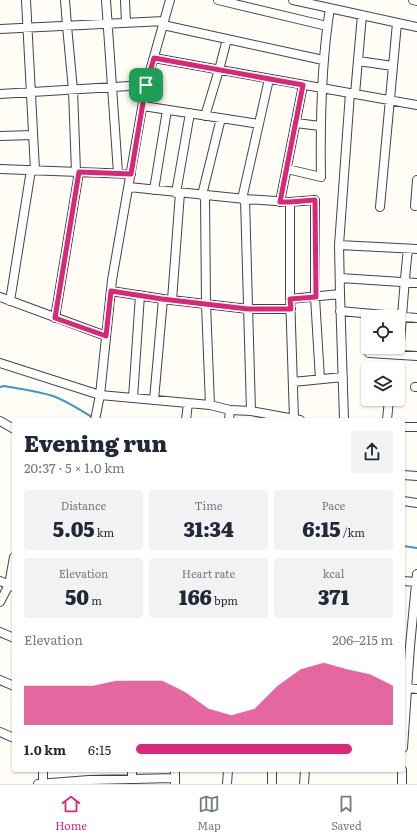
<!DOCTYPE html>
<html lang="en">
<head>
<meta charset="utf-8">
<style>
	:root { --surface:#fff; --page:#f2f2f3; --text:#1f2937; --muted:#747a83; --line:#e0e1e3; --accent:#db2777 }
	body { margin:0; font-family:Literata,serif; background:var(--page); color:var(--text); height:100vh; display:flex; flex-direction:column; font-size:15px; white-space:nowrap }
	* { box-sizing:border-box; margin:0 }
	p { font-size:13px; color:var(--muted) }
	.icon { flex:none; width:22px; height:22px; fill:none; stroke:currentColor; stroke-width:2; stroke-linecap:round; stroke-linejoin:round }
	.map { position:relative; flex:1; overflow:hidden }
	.drawer { position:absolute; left:12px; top:418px; width:393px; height:354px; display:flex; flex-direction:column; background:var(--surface); border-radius:4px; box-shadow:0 1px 3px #0004 }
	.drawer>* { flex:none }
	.buttons { position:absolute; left:361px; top:310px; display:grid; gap:8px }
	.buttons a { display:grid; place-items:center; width:44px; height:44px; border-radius:4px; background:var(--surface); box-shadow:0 1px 3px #0004; font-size:20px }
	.pin { position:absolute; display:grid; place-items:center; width:34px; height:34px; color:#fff; margin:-17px; border-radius:8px; box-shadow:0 2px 6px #0006 }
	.round { display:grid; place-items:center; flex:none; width:42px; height:42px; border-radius:4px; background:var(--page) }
	.overview { display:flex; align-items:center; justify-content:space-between; height:68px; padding:0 12px }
	h1 { font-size:22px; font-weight:800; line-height:30px }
	.stats { display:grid; grid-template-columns:repeat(3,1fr); gap:6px; height:68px; padding:4px 12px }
	.stats div { display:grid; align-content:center; border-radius:4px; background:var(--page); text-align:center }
	.stats b { font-size:20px; font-weight:800 }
	.stats small { font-size:11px; font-weight:400 }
	.stats p { font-size:11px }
	.chart { height:112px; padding:8px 12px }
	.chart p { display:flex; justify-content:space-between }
	.chart svg { width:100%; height:72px; margin-top:4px; fill:var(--accent); opacity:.7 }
	ul { padding:0 12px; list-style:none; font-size:13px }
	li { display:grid; grid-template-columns:64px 48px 1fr; align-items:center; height:30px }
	li i { height:10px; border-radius:5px; background:var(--accent) }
	.menu { display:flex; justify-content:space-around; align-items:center; height:56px; border-top:1px solid var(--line); background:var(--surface); font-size:11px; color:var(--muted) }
	.menu a { display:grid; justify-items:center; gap:2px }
	.menu .current { color:var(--accent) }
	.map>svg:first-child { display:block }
</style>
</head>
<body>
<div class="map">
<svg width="417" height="784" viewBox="0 0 417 784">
	<rect width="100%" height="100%" fill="#fffdf5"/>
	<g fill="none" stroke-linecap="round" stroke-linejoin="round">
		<!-- stream -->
		<path stroke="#3f96cf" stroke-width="2" d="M0 387 4 386C20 389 37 391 53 396 67 401 80 410 92 417
			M403 546 417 548"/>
		<!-- minor casing -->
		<g stroke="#444" stroke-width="10">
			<path id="minor" d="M26 0 35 170
				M65 0 67 26 73 90 76 172
				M106 0 118 173
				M125 0 126 23
				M218 0 327 26
				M293 0 417 27
				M413 0 417 1
				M163 25 323 60
				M0 29 164 21
				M154 58 417 105
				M358 61 393 66
				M0 94 146 85
				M355 94 362 15
				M143 106 259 124
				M205 116 219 70 227 39
				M296 123 320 126
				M0 136 33 135
				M0 169 131 174
				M287 169 321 177C320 120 321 64 330 8
				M129 187 245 199 290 202 315 200V297L320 379
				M154 190 167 110
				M176 193 190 113
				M202 195 221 118
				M205 195 206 304 210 405
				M242 199 269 79
				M245 199 251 411
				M280 202 303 85
				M290 202V294L294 419
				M415 206 417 180
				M380 207 397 23
				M339 245 417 249
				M340 278 417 283
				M111 291 163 299 248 309H291
				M0 297 106 336
				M290 299 340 294
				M172 300 180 193
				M10 301 31 170
				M340 311 417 318
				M55 318 79 172
				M369 353 417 356
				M399 355C402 319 404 284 408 249
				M0 363 100 395 210 405 230 410 251 411 300 420
				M293 382 343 377
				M415 387H417
				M133 398 140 295
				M154 400 163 299
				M95 420 100 395 112 280 146 85 170 0
				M186 420 188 403
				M229 420 230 410
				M344 420 340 294 339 245 350 93
				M387 420 389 399
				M0 421 14 429
				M403 427H417
				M403 475 417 476
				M403 501 417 503
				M0 581 14 587
				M403 581 416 582
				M0 602 9 585 14 557
				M0 632 14 638
				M0 680 14 686
				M407 688 417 689
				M0 732 14 738
				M403 748 410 646 417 574
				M132 770V779
				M38 784 89 780 175 778
				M43 784V770
				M175 784V770
				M227 784 228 770
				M272 784V770
				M304 784 305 770
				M402 784V770"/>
		</g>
		<!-- minor -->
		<use href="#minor" stroke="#fff" stroke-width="8"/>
	</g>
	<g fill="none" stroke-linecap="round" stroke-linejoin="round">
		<!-- route casing -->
		<g stroke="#fff" stroke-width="8">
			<path id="route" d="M154 58 303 85 280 202H290L315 200 316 297 290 299 291 309H248L162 299 111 291 106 336 55 318 79 172 131 174 146 85Z"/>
		</g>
		<!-- route -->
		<use href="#route" stroke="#db2777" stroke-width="5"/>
	</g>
</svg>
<div class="buttons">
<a><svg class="icon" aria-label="locate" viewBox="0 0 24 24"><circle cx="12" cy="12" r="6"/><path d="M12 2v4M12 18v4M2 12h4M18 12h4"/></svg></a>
<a><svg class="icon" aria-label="layers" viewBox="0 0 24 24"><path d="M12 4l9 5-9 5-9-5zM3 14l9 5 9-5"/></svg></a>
</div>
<div class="pin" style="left:146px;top:85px;background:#1e9e55"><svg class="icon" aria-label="arrive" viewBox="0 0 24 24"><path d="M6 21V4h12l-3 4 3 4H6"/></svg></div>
<section class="drawer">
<div class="overview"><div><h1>Evening run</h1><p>20:37 · 5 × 1.0 km</p></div><a class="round"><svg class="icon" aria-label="share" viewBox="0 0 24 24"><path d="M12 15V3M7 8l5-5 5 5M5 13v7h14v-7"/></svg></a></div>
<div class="stats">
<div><p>Distance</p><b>5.05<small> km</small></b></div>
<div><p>Time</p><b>31:34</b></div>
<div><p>Pace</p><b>6:15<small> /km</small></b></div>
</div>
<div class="stats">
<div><p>Elevation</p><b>50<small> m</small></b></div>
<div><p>Heart rate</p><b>166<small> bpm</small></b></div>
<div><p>kcal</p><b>371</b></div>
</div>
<div class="chart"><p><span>Elevation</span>206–215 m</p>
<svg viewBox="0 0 160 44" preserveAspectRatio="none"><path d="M0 44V20L10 20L20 20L30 20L40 17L50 17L60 17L70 24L80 34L90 38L100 34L110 20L120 10L130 6L140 10L150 13L160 20V44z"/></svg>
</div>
<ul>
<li><b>1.0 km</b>6:15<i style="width:84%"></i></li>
</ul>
</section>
</div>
<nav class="menu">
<a class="current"><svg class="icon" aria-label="home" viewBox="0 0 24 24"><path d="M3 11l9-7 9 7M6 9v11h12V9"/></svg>Home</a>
<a><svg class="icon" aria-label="map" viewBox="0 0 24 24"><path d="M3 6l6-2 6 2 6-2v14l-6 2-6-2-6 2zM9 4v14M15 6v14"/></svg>Map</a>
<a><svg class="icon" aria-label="saved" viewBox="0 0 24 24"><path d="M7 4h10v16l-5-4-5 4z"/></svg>Saved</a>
</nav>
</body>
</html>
